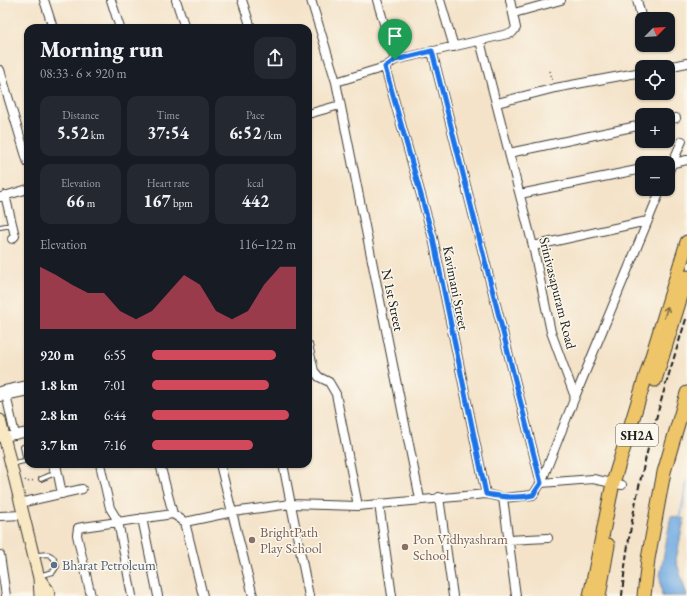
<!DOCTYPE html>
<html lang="en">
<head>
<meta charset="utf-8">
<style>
	:root { --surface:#171b24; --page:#242831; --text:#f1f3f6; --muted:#9ea1a6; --accent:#d1495b }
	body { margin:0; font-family:"EB Garamond",serif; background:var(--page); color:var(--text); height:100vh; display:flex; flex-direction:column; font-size:15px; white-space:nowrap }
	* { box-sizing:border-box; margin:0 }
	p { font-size:13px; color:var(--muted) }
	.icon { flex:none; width:22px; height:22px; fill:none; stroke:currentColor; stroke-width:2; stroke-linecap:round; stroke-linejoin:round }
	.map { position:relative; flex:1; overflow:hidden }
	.side { position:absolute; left:24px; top:24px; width:288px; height:444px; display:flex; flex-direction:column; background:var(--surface); border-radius:12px; box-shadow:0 1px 3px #0004 }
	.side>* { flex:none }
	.needle { width:26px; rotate:66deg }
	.fabs { position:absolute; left:635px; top:12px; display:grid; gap:8px }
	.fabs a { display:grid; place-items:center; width:40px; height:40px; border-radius:8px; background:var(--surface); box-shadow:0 1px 3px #0004; font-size:20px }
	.pin { position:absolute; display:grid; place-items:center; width:34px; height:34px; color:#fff; margin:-41px -17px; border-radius:50% 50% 50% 0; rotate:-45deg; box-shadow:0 0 4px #0007 }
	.pin .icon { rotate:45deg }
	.round { display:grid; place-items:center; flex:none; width:42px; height:42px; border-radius:12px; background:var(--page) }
	.overview { display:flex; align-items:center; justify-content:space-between; height:68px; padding:0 16px }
	h1 { font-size:22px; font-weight:800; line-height:30px }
	.stats { display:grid; grid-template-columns:repeat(3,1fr); gap:6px; height:68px; padding:4px 16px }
	.stats div { display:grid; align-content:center; border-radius:10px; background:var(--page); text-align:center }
	.stats b { font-size:17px; font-weight:800 }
	.stats small { font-size:11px; font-weight:400 }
	.stats p { font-size:11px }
	.chart { height:112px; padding:8px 16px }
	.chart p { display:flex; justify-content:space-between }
	.chart svg { width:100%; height:72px; margin-top:4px; fill:var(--accent); opacity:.7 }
	ul { padding:0 16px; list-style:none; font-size:13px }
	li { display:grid; grid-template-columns:64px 48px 1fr; align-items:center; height:30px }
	li i { height:10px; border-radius:5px; background:var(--accent) }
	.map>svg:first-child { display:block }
</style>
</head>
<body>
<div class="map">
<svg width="687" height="596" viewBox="0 0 687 596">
	<rect width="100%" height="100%" fill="#fbf7ec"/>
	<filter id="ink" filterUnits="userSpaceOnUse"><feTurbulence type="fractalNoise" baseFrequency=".025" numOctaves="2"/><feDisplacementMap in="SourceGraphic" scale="8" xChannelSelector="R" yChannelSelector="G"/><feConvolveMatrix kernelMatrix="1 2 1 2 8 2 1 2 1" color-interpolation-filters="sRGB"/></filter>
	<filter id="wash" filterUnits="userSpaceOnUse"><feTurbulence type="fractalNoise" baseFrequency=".012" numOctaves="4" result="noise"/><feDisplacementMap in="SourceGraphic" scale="16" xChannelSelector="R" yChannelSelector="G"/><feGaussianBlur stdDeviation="0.9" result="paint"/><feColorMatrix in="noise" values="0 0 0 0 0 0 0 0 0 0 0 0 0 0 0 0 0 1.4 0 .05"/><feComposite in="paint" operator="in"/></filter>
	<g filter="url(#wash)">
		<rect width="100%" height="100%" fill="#f4e3c9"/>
		<!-- water -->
		<path fill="#72abe2" stroke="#47647f" d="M671 516 684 519 676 560 687 596H662L660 576Z"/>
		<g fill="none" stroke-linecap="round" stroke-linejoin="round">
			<!-- stream -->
			<path stroke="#72abe2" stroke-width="2" d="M680 519 687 481"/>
		</g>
	</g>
	<g filter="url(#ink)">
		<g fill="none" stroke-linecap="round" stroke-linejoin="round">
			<!-- service casing -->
			<g stroke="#3c3a36" stroke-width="6">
				<path id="service" d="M0 227 12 225
					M26 460 23 447 28 445
					M11 464 28 460
					M41 479 53 474 51 464
					M34 556C47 553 53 552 57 566L53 572 38 576"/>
			</g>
			<!-- minor casing -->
			<g stroke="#3c3a36" stroke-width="10">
				<path id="minor" d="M44 0 53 28
					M111 0 120 28
					M176 0 185 28
					M242 0 251 28
					M311 0 336 82 420 499
					M377 0 395 60
					M440 0 454 47
					M637 0 642 20
					M514 13 561 0
					M432 51 541 483 593 479 622 485
					M385 67 433 238 486 494
					M667 67 687 63
					M0 70 28 163
					M336 82 385 67 395 60 512 33 516 28 510 0
					M497 103 555 88 642 72
					M308 114 340 105
					M668 120 676 118
					M509 153 642 125
					M669 164 687 160
					M668 173 682 141
					M520 194 642 169
					M5 195 15 236 12 239
					M1 197 28 189
					M533 246 647 221
					M308 345 314 371 319 377 329 382 336 394 358 506
					M0 391 28 385
					M0 397 28 391
					M575 397 661 189
					M7 399 15 435
					M4 437 28 432
					M56 464 62 494
					M100 464 110 508 118 521 132 596
					M160 464 173 514
					M220 464 253 596
					M283 464 309 596
					M439 497 453 596
					M503 498 516 596
					M20 503 82 489
					M379 504 392 596
					M0 516 23 515
					M142 518 158 596
					M185 522 203 596
					M508 540 548 538
					M0 555 6 596
					M91 596 77 535 78 528 83 527 173 514 185 522 233 512 290 504 358 506 486 494 503 498 533 495 541 483 575 397 551 332 533 246 480 41"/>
			</g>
			<!-- secondary casing -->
			<g stroke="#3c3a36" stroke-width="13">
				<path id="secondary" d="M0 420 39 578 40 596
					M39 578 48 590 49 596"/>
			</g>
			<!-- primary casing -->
			<g stroke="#3c3a36" stroke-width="15">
				<path id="primary" d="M655 380 687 277
					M590 596 613 483 687 242
					M599 596 608 545
					M644 596 648 559 664 472 687 393"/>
			</g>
			<!-- path -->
			<path stroke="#3c3a36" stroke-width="1.5" stroke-dasharray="1 3" stroke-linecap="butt" d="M550 71 553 82
				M25 480 27 482 35 480"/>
			<!-- service -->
			<use href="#service" stroke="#fff" stroke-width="4"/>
			<!-- minor -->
			<use href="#minor" stroke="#fff" stroke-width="8"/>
			<!-- secondary -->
			<use href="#secondary" stroke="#f8e8c3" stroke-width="11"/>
			<!-- primary -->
			<use href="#primary" stroke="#eec569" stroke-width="13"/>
			<!-- rail -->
			<path stroke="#1c1c1c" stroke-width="2" stroke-dasharray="6 3" stroke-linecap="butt" d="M622 596C630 499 658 408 687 316"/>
		</g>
		<!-- one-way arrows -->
		<defs><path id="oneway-shaft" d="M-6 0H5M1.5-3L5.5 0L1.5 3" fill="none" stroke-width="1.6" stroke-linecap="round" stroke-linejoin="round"/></defs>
		<use stroke="#857042" href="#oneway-shaft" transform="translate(666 312) rotate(-73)"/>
	</g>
	<g fill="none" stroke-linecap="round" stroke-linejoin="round" filter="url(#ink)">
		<!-- route casing -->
		<g stroke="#fff" stroke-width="8">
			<path id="route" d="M432 51 541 483 533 495C517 499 501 497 486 494L433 238 385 67 395 60Z"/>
		</g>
		<!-- route -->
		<use href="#route" stroke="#1a73e8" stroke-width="5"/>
	</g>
	<!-- markers -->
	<g fill="#8d6e63" stroke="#fbf7ec" stroke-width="1.5">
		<circle cx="252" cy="540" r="4"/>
		<circle cx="405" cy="547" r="4"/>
	</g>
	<circle fill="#5c6f8a" stroke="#fbf7ec" stroke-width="1.5" cx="54" cy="565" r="4"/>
	<g text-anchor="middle" stroke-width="3" stroke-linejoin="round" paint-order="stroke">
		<!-- shield labels -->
		<rect fill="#fbf7ec" stroke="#5f5e5a" stroke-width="1" x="616" y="424" width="42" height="22" rx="3"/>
		<g font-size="13" font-weight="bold" fill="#1c1c1c">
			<text x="637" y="440">SH2A</text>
		</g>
		<!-- street labels -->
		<g font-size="14" fill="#1c1c1c" stroke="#fbf7ec">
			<text transform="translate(456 288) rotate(79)" y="5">Kavimani Street</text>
			<text transform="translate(558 293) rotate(76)" y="5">Srinivasapuram Road</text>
			<text transform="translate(393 300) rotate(78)" y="5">N 1st Street</text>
		</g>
		<!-- education labels -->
		<g font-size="14" fill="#785e54" stroke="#fbf7ec" text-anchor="start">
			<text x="260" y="537">BrightPath<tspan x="260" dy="16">Play School</tspan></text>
			<text x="413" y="544">Pon Vidhyashram<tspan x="413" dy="16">School</tspan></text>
		</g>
		<!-- service labels -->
		<g font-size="14" fill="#4e5e75" stroke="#fbf7ec" text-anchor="start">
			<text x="62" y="570">Bharat Petroleum</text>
		</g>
	</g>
</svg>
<div class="fabs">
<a><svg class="needle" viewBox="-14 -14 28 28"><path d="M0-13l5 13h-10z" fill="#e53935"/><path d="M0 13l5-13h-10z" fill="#9ea1a6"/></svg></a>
<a><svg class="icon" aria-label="locate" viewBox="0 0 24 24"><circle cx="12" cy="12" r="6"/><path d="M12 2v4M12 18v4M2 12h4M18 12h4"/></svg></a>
<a>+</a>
<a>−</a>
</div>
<div class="pin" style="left:395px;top:60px;background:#1e9e55"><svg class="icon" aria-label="arrive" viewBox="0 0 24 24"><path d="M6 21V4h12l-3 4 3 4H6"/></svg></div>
<section class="side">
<div class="overview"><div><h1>Morning run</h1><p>08:33 · 6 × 920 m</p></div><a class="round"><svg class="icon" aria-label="share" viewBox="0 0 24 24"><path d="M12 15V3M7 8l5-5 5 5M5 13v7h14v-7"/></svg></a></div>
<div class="stats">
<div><p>Distance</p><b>5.52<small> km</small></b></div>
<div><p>Time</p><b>37:54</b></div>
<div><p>Pace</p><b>6:52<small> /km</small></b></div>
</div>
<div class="stats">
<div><p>Elevation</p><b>66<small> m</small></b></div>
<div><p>Heart rate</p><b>167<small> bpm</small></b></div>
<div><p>kcal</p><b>442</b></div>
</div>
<div class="chart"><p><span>Elevation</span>116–122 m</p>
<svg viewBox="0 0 160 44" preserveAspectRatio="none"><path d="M0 44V6L10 11L20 17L30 22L40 22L50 33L60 38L70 33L80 22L90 11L100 17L110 33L120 38L130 33L140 17L150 6L160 6V44z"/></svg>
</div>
<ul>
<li><b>920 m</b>6:55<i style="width:86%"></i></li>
<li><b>1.8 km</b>7:01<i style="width:81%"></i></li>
<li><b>2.8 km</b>6:44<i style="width:95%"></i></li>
<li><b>3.7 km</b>7:16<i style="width:70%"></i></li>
</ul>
</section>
</div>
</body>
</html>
